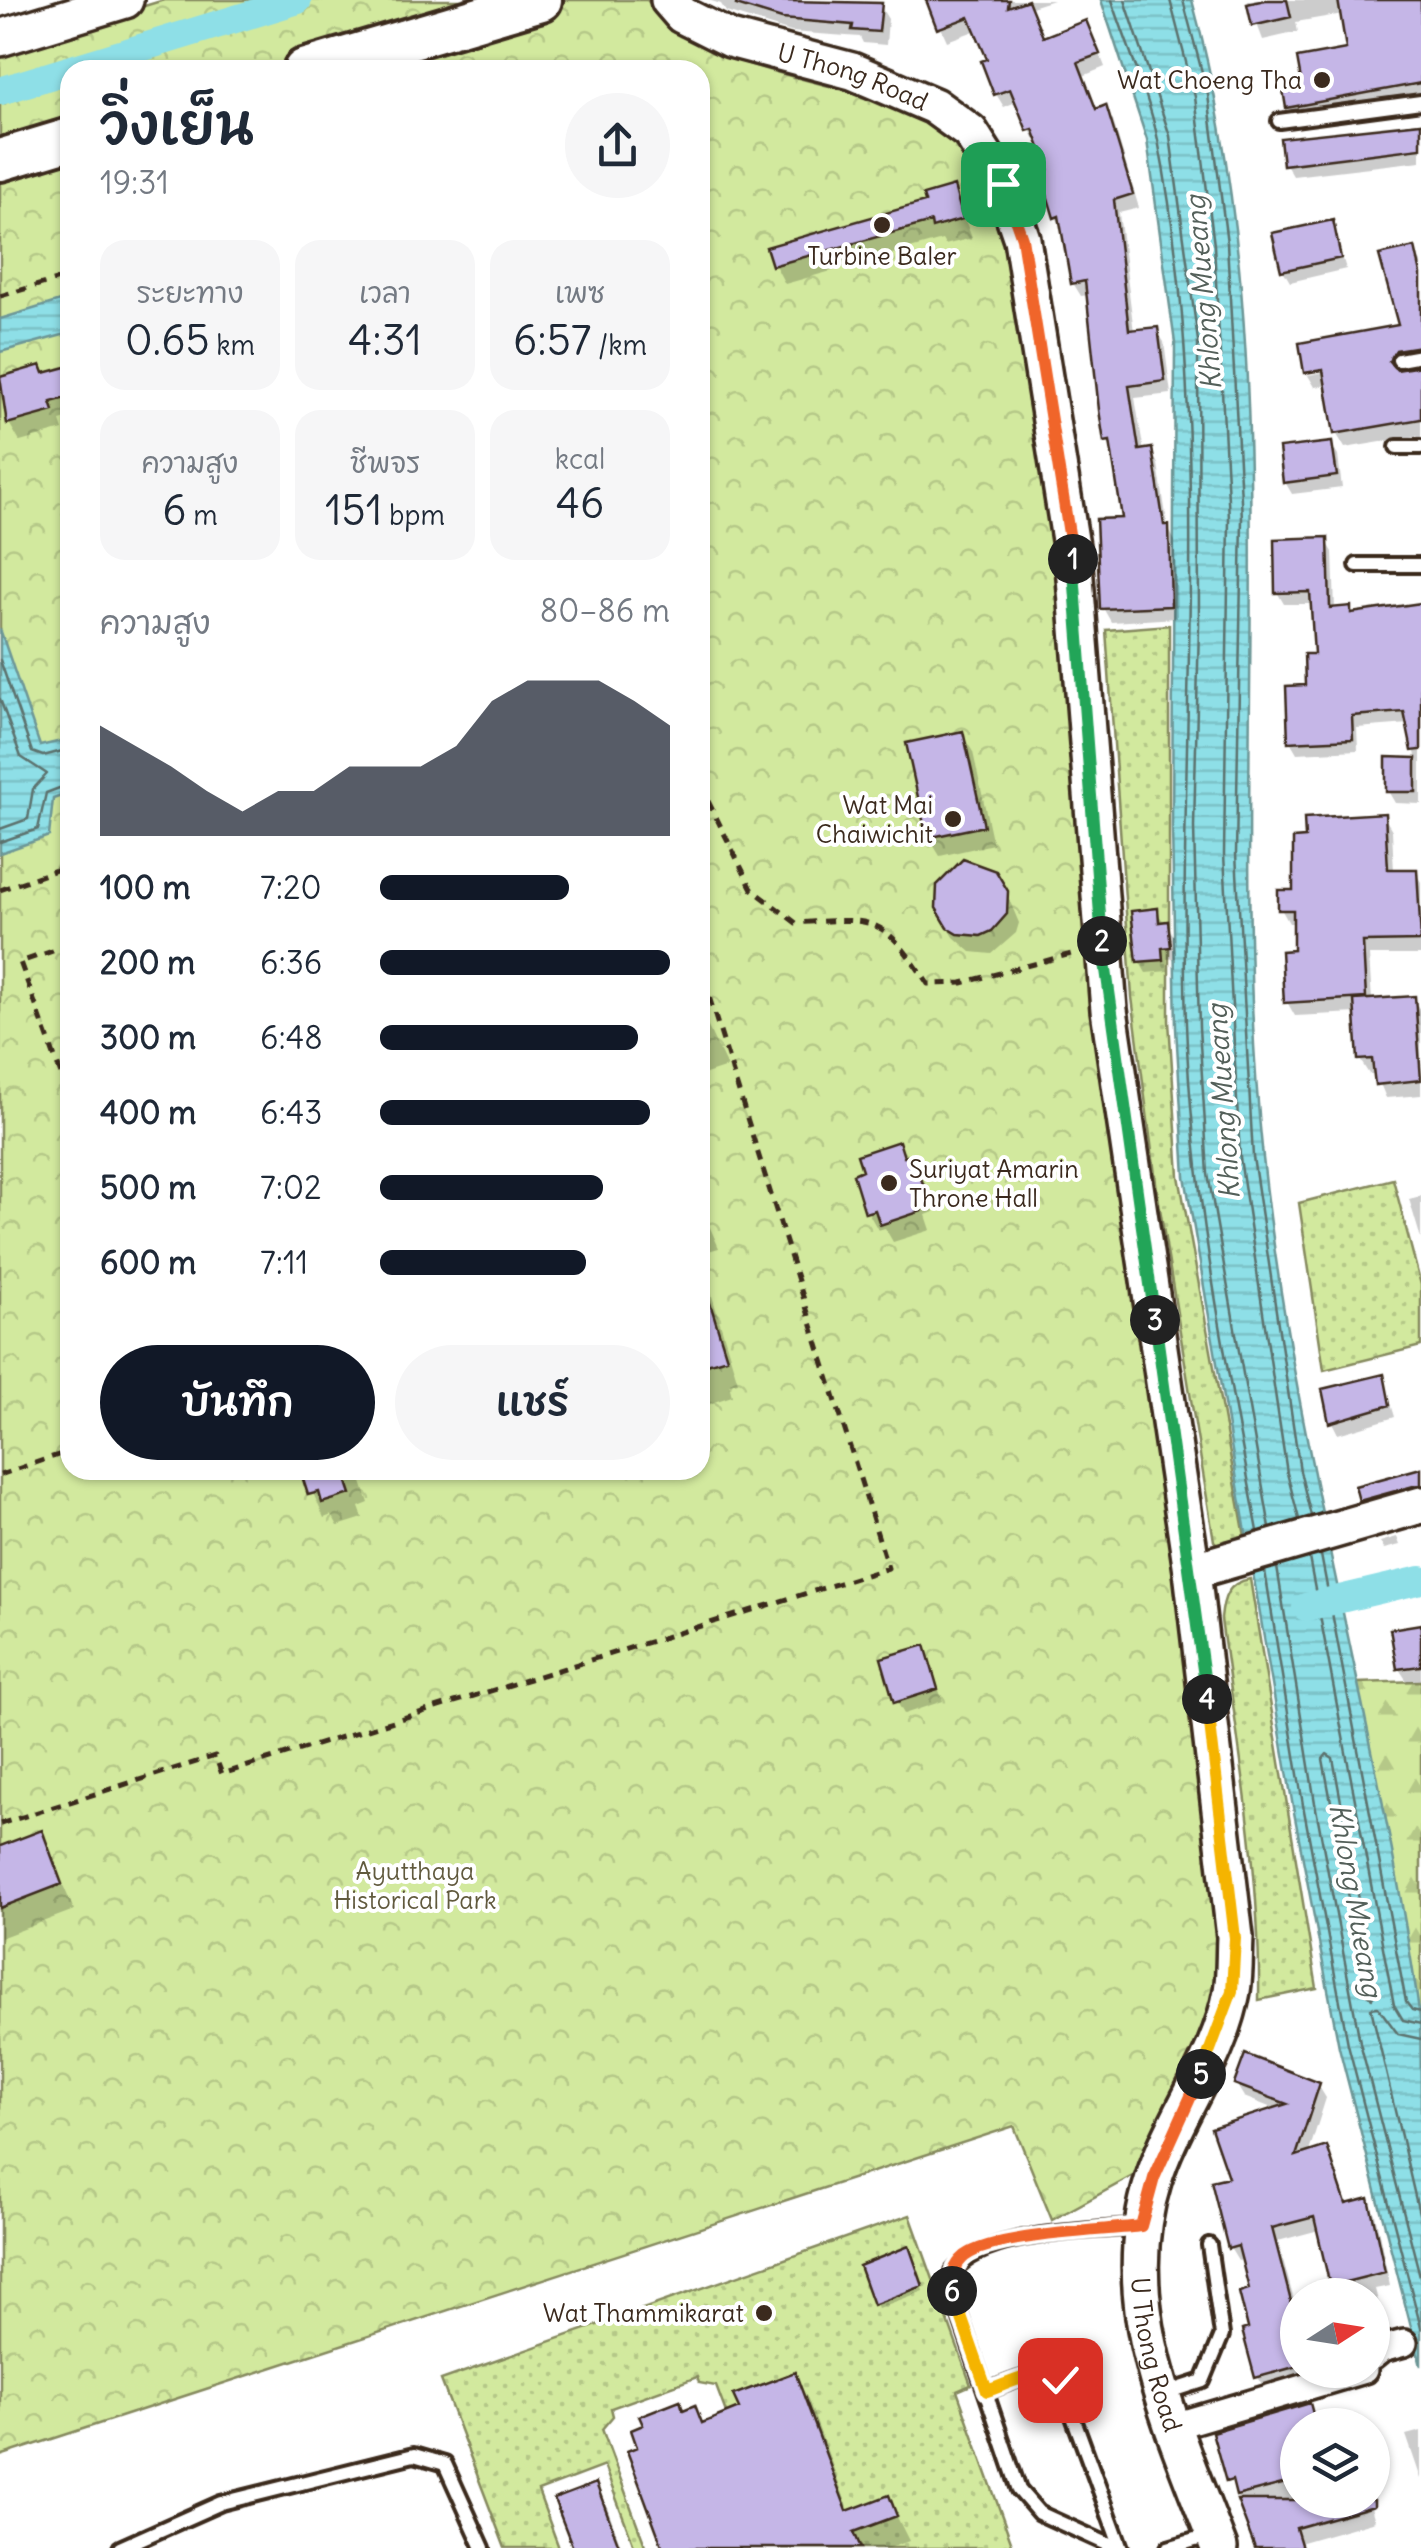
<!DOCTYPE html>
<html lang="th">
<head>
<meta charset="utf-8">
<style>
	:root { --surface:#fff; --page:#f6f6f7; --text:#1f2937; --muted:#747a83; --accent:#111827 }
	body { margin:0; font-family:Delius,"Playpen Sans Thai",sans-serif; background:var(--page); color:var(--text); height:100vh; display:flex; flex-direction:column; font-size:38px; white-space:nowrap }
	* { box-sizing:border-box; margin:0 }
	p { font-size:32px; color:var(--muted) }
	.icon { flex:none; width:55px; height:55px; fill:none; stroke:currentColor; stroke-width:2; stroke-linecap:round; stroke-linejoin:round }
	.map { position:relative; flex:1; overflow:hidden }
	.side { position:absolute; left:60px; top:60px; width:650px; height:1420px; display:flex; flex-direction:column; background:var(--surface); border-radius:30px; box-shadow:0 2px 8px #0004 }
	.side>* { flex:none }
	.needle { width:65px; rotate:78deg }
	.controls { position:absolute; left:1280px; top:2278px; display:grid; gap:20px }
	.controls a { display:grid; place-items:center; width:110px; height:110px; border-radius:50%; background:var(--surface); box-shadow:0 2px 8px #0004; font-size:50px }
	.pin { position:absolute; display:grid; place-items:center; width:85px; height:85px; color:#fff; margin:-42px; border-radius:20px; box-shadow:0 5px 15px #0006 }
	.km { position:absolute; width:50px; height:50px; margin:-25px; border-radius:50%; background:#222; color:#fff; font-size:28px; line-height:50px; text-align:center }
	.round { display:grid; place-items:center; flex:none; width:105px; height:105px; border-radius:52px; background:var(--page) }
	.headline { display:flex; align-items:center; justify-content:space-between; height:170px; padding:0 40px }
	h1 { font-size:55px; font-weight:600; line-height:75px }
	.figures { display:grid; grid-template-columns:repeat(3,1fr); gap:15px; height:170px; padding:10px 40px }
	.figures div { display:grid; align-content:center; border-radius:25px; background:var(--page); text-align:center }
	.figures b { font-size:42px; font-weight:600 }
	.figures small { font-size:28px; font-weight:400 }
	.figures p { font-size:28px }
	.chart { height:280px; padding:20px 40px }
	.chart p { display:flex; justify-content:space-between }
	.chart svg { width:100%; height:180px; margin-top:10px; fill:var(--accent); opacity:.7 }
	.cta { display:flex; gap:20px; margin-top:auto; padding:20px 40px }
	.cta a { flex:1; height:115px; border-radius:60px; background:var(--accent); color:#fff; font-size:40px; font-weight:600; line-height:115px; text-align:center }
	.cta a+a { background:var(--page); color:var(--text) }
	ul { padding:0 40px; list-style:none; font-size:32px }
	li { display:grid; grid-template-columns:160px 120px 1fr; align-items:center; height:75px }
	li i { height:25px; border-radius:12px; background:var(--accent) }
	.map>svg:first-child { display:block }
</style>
</head>
<body>
<div class="map">
<svg width="1421" height="2548" viewBox="0 0 1421 2548">
	<defs>
		<pattern id="grass-dots" width="8" height="8" patternUnits="userSpaceOnUse" patternTransform="scale(2.5)"><rect width="8" height="8" fill="#d2e99e"/><path d="M2 2h.1M6 6h.1" fill="none" stroke="#b5c888" stroke-width="1.8" stroke-linecap="round"/></pattern>
		<pattern id="forest-firs" width="22" height="20" patternUnits="userSpaceOnUse" patternTransform="scale(2.5)"><rect width="22" height="20" fill="#d2e99e"/><path d="M5 1l3.5 6h-7zM16 11l3.5 6h-7z" fill="#b5c888"/></pattern>
		<pattern id="park-crowns" width="20" height="18" patternUnits="userSpaceOnUse" patternTransform="scale(2.5)"><rect width="20" height="18" fill="#d2e99e"/><path d="M2 6a3 3 0 1 1 6 0M12 15a3 3 0 1 1 6 0" fill="none" stroke="#b5c888"/></pattern>
		<pattern id="water-rules" width="6" height="5" patternUnits="userSpaceOnUse" patternTransform="scale(2.5)"><rect width="6" height="5" fill="#8edfe7"/><path d="M0 2.5h6" fill="none" stroke="#7bc0c6"/></pattern>
	</defs>
	<rect width="100%" height="100%" fill="#fff"/>
	<filter id="ink" filterUnits="userSpaceOnUse"><feTurbulence type="fractalNoise" baseFrequency=".01" numOctaves="2"/><feDisplacementMap in="SourceGraphic" scale="20" xChannelSelector="R" yChannelSelector="G"/><feConvolveMatrix kernelMatrix="1 2 1 2 8 2 1 2 1" color-interpolation-filters="sRGB"/></filter>
	<g filter="url(#ink)">
		<!-- grass -->
		<path fill="url(#grass-dots)" stroke="#868a5e" stroke-width="2.5" d="M1169 625V1021L1179 1176 1246 1542 1221 1548 1214 1541 1157 1190 1132 997 1106 630Z
			M1393 1179 1421 1285V1346L1324 1370 1299 1203Z
			M1250 1579 1317 1988 1259 2000C1261 1872 1238 1746 1221 1619 1223 1598 1227 1583 1250 1579Z
			M910 2215 971 2385 957 2391 1012 2544 1002 2548H777L716 2386 699 2383 697 2377 611 2408 613 2416 602 2429 646 2548H635L604 2466 538 2491 559 2548H505L441 2380Z"/>
		<!-- forest -->
		<path fill="url(#forest-firs)" stroke="#868a5e" stroke-width="2.5" d="M1421 1681V2017H1419L1357 1683Z"/>
		<!-- park -->
		<path fill="url(#park-crowns)" stroke="#868a5e" stroke-width="2.5" fill-rule="evenodd" d="M164 0H647C733 107 915 55 988 188 1017 240 1020 308 1029 366 1048 480 1065 594 1078 709 1126 1113 1173 1518 1223 1922L1212 2006 1182 2085 1138 2173 1052 2220 1014 2126 0 2456V50ZM70 70H700V1470H70Z"/>
		<!-- water -->
		<path fill="url(#water-rules)" stroke="#6d9797" stroke-width="2.5" d="M1101 0H1192C1295 376 1222 774 1263 1158 1294 1448 1379 1729 1420 2018 1421 2057 1421 2099 1421 2138 1421 2214 1421 2290 1421 2366L1339 2047 1293 1807 1185 1176 1176 1028 1172 827 1175 343 1147 140Z
			M70 298V333L0 352V319Z
			M0 629 40 746 70 739V793L53 799 49 836 0 853Z"/>
		<!-- shadow -->
		<path fill="#0003" fill-rule="evenodd" d="M708 0 880 6 888 19 886 45 863 43 860 37 791 32 726 12 721 4Z
			M929 0H1053L1031 7 1044 39 1085 23 1093 36 1105 67 1083 76 1097 112 1105 108 1113 121 1139 208 1119 213 1134 332 1156 329 1164 342 1171 394 1135 398 1144 452 1151 450 1158 464 1168 528 1175 541 1177 618 1111 622 1103 608 1125 520 1115 456 1107 441 1089 295 1081 296 1073 283 1065 232 1056 217 1052 170 1041 142 1037 143 1030 130 1018 101 1004 107 996 94 990 60 977 30 947 41Z
			M1248 0H1421V97L1297 122 1289 107 1304 82 1349 51 1343 14 1296 22 1298 32 1263 40Z
			M1421 125V161L1293 176 1286 164Z
			M953 189 972 238 945 245 942 240 785 284 775 265Z
			M1332 223 1346 269 1290 282 1283 270Z
			M1413 250 1421 263V362L1401 367 1400 373 1421 368V442L1417 436 1345 448 1336 433 1328 385 1315 387 1306 372 1302 345 1401 327 1382 257ZM1335 365 1336 370 1308 375V370Z
			M40 368 44 376 70 368V418L60 421 63 430 20 442 9 423 0 379Z
			M1331 444 1338 456 1342 488 1292 494 1285 482Z
			M70 509V541L61 513Z
			M1326 540 1333 552 1335 610 1349 609 1353 615 1421 606V804L1395 803 1388 791 1389 760 1417 761 1409 724 1357 728 1358 750 1297 753 1290 741 1316 657 1313 604H1284L1277 592Z
			M962 734 973 752 993 844 940 856 929 838 909 745Z
			M1383 815 1392 830 1394 872H1415L1421 882V955H1369L1372 1001 1413 998 1421 1012V1095L1386 1098 1376 1074H1369L1360 1060 1357 1013 1295 1016 1287 1002 1295 923H1289L1281 909Z
			M963 862 1006 892 1019 923 1016 933 992 954 971 952 954 937 943 918 937 896 946 876Z
			M1156 911 1174 936 1176 958 1167 959 1168 971 1146 973 1139 961Z
			M707 1025 727 1067 700 1076V1027Z
			M898 1144 922 1175 934 1212 926 1215 931 1230 893 1242 885 1228 878 1230 868 1212Z
			M1421 1196V1239L1409 1199Z
			M700 1205 719 1248 708 1251 712 1264 703 1266 738 1382 729 1384 732 1396 708 1404 700 1393Z
			M1383 1377 1395 1417 1338 1434 1332 1422Z
			M303 1470H358L369 1503 359 1507 363 1518 338 1526 332 1515 324 1518Z
			M1421 1470V1493L1366 1509 1361 1500Z
			M1397 1537 1400 1545 1384 1549 1380 1542Z
			M1421 1627V1680L1407 1681 1399 1669Z
			M923 1648 943 1701 904 1714 897 1702Z
			M40 1833 74 1910 0 1938V1848Z
			M1236 2084 1318 2085 1326 2098 1308 2155 1326 2149 1348 2206 1368 2201 1375 2214 1390 2286 1375 2289 1389 2345 1372 2349V2295H1335L1319 2230 1278 2241 1298 2315V2370H1314L1296 2375 1298 2380 1265 2390 1258 2377 1251 2330 1252 2291 1244 2259 1238 2261 1230 2248 1231 2179 1277 2110 1244 2097Z
			M911 2254 924 2291 878 2308 876 2304Z
			M794 2375 808 2399 850 2513 888 2499 909 2541 889 2548H666L684 2413 694 2408 704 2425 742 2410Z
			M1309 2406 1318 2425H1298V2500H1369L1375 2521 1302 2542 1304 2548H1255L1215 2434Z
			M1421 2431V2479L1406 2435Z
			M1372 2442 1381 2473 1372 2476Z
			M595 2486 606 2504 622 2548H575Z"/>
		<g fill="none" stroke-linecap="round" stroke-linejoin="round">
			<!-- shore -->
			<path stroke="#5c726e" stroke-width="2.5" d="M1112 0C1127 46 1148 93 1158 140 1215 425 1177 734 1186 1024 1192 1195 1226 1363 1258 1531
				M1125 0 1170 136 1198 341 1199 625 1194 827 1199 1027 1208 1174 1270 1528
				M1170 0 1195 97 1214 245 1229 518 1224 854 1240 1158 1287 1473 1299 1519
				M1183 0 1208 95 1227 243 1242 518 1236 854 1253 1157 1300 1471 1311 1516
				M0 660 32 752 43 756 70 749
				M0 699 21 757 47 774 33 789 28 819 0 829
				M0 842 38 829 46 793 70 784
				M1321 1555 1406 2002 1412 2010 1421 2012
				M1309 1558 1394 2005 1403 2020 1421 2024
				M1277 1567 1315 1803 1360 2042 1421 2280
				M1265 1571 1303 1805 1348 2044 1421 2328
				M1327 1754 1333 1758 1376 1992 1372 1998 1367 1994 1323 1759Z
				M1421 2039 1398 2034 1378 2007 1371 2008 1421 2222"/>
			<!-- canal -->
			<path stroke="#8edfe7" stroke-width="28" d="M0 91 298 0
				M1306 1607 1421 1580"/>
		</g>
		<!-- building -->
		<path fill="#c5b6e7" stroke="#3b2a1e" stroke-width="2.5" d="M737 0 882 3 879 32 852 30 853 25 782 19 736 5Z
			M926 0H1009L1008 7 1028 0 1043 37 1086 20 1100 54 1078 62 1096 109 1106 105 1133 194 1114 200 1129 330 1158 327 1165 381 1129 386 1139 450 1152 448 1164 525H1169L1171 606 1100 609 1096 519 1122 518 1110 441 1104 442 1099 410 1085 281 1071 284 1059 216 1054 218 1040 171 1048 169 1033 129 1027 131 1010 89 994 95 981 61 987 59 969 17 937 29Z
			M1265 0H1287L1291 17 1252 26 1247 4Z
			M1338 0H1421V83L1286 108 1282 84 1301 80 1297 58 1346 49Z
			M1421 123V148L1283 165 1280 138Z
			M954 186 963 219 932 228 931 222 772 266 766 247 925 202 923 195Z
			M1333 220 1341 258 1281 271 1272 233Z
			M1415 247 1421 274V346L1396 350 1389 361 1397 370 1421 366V419L1334 434 1323 370 1304 373 1299 343 1398 325 1379 255Z
			M41 365 44 373 70 366V397L51 402 54 411 7 424 0 377Z
			M1332 442 1337 476 1283 483 1279 448Z
			M1328 537 1330 608 1351 606V613L1421 603V750L1412 751 1404 712 1352 716 1353 739 1288 742 1286 686 1305 685 1304 654H1314L1310 592 1275 593 1274 539Z
			M963 731 984 826 927 838 906 743Z
			M1386 757 1416 758V792H1386Z
			M1385 813 1388 869H1417L1421 941 1363 942 1366 998 1284 1003 1281 951 1293 950V910H1278V890H1293V839L1305 838 1304 818Z
			M963 859 996 871 1008 891 1007 914 992 931 981 936 958 934 948 928 936 908 937 885Z
			M1158 908 1159 922 1168 921 1171 947 1162 948 1163 960 1137 962 1131 911Z
			M1415 996 1421 1080 1375 1085 1372 1059 1358 1060 1354 1000Z
			M899 1141 904 1157 913 1154 926 1193 917 1196 922 1211 880 1225 875 1210 865 1213 853 1174 862 1170 857 1155Z
			M700 1287H705L727 1358 700 1366Z
			M1384 1374 1390 1405 1329 1423 1322 1389Z
			M1421 1468V1484L1359 1501 1355 1486Z
			M300 1470H343L351 1494 322 1503 319 1492 308 1495Z
			M1421 1624V1666L1397 1669 1390 1629Z
			M925 1645 938 1689 894 1703 881 1658Z
			M42 1830 62 1884 0 1908V1846Z
			M1245 2054 1320 2083 1296 2156 1327 2146 1346 2204 1369 2198 1385 2272 1330 2286 1314 2217 1272 2228 1294 2313 1298 2312V2366L1255 2378 1242 2330 1248 2328 1239 2292 1249 2289 1238 2246 1228 2249 1211 2181 1228 2177 1211 2128 1287 2104 1234 2084Z
			M909 2246 923 2286 873 2305 859 2266Z
			M795 2372 847 2511 889 2495 897 2516 854 2532 861 2548H663L627 2451 637 2447 631 2430 643 2425 639 2416 680 2400 683 2410 695 2405 702 2423 739 2408 733 2395Z
			M1310 2403 1316 2425H1298V2480L1236 2496 1232 2480 1226 2482 1212 2432Z
			M596 2483 620 2548H573L554 2499Z
			M1237 2500H1374V2506L1296 2528 1302 2548H1255Z"/>
		<g fill="none" stroke-linecap="round" stroke-linejoin="round">
			<!-- lane casing -->
			<g stroke="#3b2a1e" stroke-width="20">
				<path id="lane" d="M1279 121 1421 102
					M1399 360 1421 356
					M1397 447H1421
					M1357 565H1421
					M987 2391C1008 2384 1040 2365 1060 2381L1121 2548
					M1166 2393 1203 2381 1222 2335 1209 2245
					M120 2548 221 2503 414 2455 445 2464 483 2548
					M1116 2548 1039 2513 1019 2490 952 2293 953 2271C989 2229 1085 2233 1140 2226
					M1168 2548 1212 2535"/>
			</g>
			<!-- street casing -->
			<g stroke="#3b2a1e" stroke-width="32">
				<path id="street" d="M1372 2357 1382 2349 1404 2343
					M1174 2426 1364 2370"/>
			</g>
			<!-- secondary casing -->
			<g stroke="#3b2a1e" stroke-width="42">
				<g id="secondary">
					<path id="s1" d="M669 0 682 15 730 39 852 71 934 106 970 132 1003 184 1022 239 1074 565 1109 1010 1192 1571 1235 1937C1234 1955 1235 1974 1232 1991 1220 2059 1173 2116 1153 2181 1113 2307 1175 2431 1219 2548"/>
					<path d="M0 38 125 0"/>
					<path d="M1192 1571 1421 1505"/>
				</g>
			</g>
			<!-- primary casing -->
			<g stroke="#3b2a1e" stroke-width="48">
				<path id="primary" d="M304 70 541 0
					M0 160 70 139"/>
			</g>
			<!-- path -->
			<path stroke="#3b2a1e" stroke-width="5" stroke-dasharray="10 8" stroke-linecap="butt" d="M0 296 70 276
				M700 785 752 889 796 923C876 917 883 916 928 984L962 983 1075 953
				M0 890 70 865
				M70 945 20 962 70 1099
				M0 1475 70 1451
				M0 1824 215 1756 222 1774 888 1568 700 968"/>
			<!-- lane -->
			<use href="#lane" stroke="#fff" stroke-width="12"/>
			<!-- street -->
			<use href="#street" stroke="#fff" stroke-width="25"/>
			<!-- secondary -->
			<use href="#secondary" stroke="#fff" stroke-width="35"/>
			<!-- primary -->
			<use href="#primary" stroke="#fff" stroke-width="40"/>
		</g>
	</g>
	<g fill="none" stroke-linecap="round" stroke-linejoin="round" filter="url(#ink)">
		<!-- split-1 casing -->
		<g stroke="#fff" stroke-width="20">
			<path id="split-1" d="M1003 184 1022 238 1073 559"/>
		</g>
		<!-- split-2 casing -->
		<g stroke="#fff" stroke-width="20">
			<path id="split-2" d="M1073 559 1102 941"/>
		</g>
		<!-- split-3 casing -->
		<g stroke="#fff" stroke-width="20">
			<path id="split-3" d="M1102 941 1155 1320"/>
		</g>
		<!-- split-4 casing -->
		<g stroke="#fff" stroke-width="20">
			<path id="split-4" d="M1155 1320 1207 1699"/>
		</g>
		<!-- split-5 casing -->
		<g stroke="#fff" stroke-width="20">
			<path id="split-5" d="M1201 2074 1232 1991 1235 1938 1207 1699"/>
		</g>
		<!-- split-6 casing -->
		<g stroke="#fff" stroke-width="20">
			<path id="split-6" d="M952 2291C952 2276 953 2266 965 2256 994 2234 1101 2231 1141 2226L1154 2178 1201 2074"/>
		</g>
		<!-- split-7 casing -->
		<g stroke="#fff" stroke-width="20">
			<path id="split-7" d="M952 2291 987 2391C1009 2384 1040 2365 1060 2380"/>
		</g>
		<!-- split-1 -->
		<use href="#split-1" stroke="#f0652b" stroke-width="12"/>
		<!-- split-2 -->
		<use href="#split-2" stroke="#22a559" stroke-width="12"/>
		<!-- split-3 -->
		<use href="#split-3" stroke="#22a559" stroke-width="12"/>
		<!-- split-4 -->
		<use href="#split-4" stroke="#22a559" stroke-width="12"/>
		<!-- split-5 -->
		<use href="#split-5" stroke="#f5b400" stroke-width="12"/>
		<!-- split-6 -->
		<use href="#split-6" stroke="#f0652b" stroke-width="12"/>
		<!-- split-7 -->
		<use href="#split-7" stroke="#f5b400" stroke-width="12"/>
	</g>
	<!-- markers -->
	<g fill="#3b2a1e" stroke="#fff" stroke-width="4">
		<circle cx="1322" cy="80" r="10"/>
		<circle cx="882" cy="225" r="10"/>
		<circle cx="953" cy="819" r="10"/>
		<circle cx="889" cy="1183" r="10"/>
		<circle cx="764" cy="2313" r="10"/>
	</g>
	<g text-anchor="middle" stroke-width="8" stroke-linejoin="round" paint-order="stroke">
		<!-- street labels -->
		<g font-size="25" fill="#3b2a1e" stroke="#fff">
			<text dy="9" stroke="none"><textPath href="#s1" startOffset="202">U Thong Road</textPath></text>
			<text dy="9" stroke="none"><textPath href="#s1" startOffset="2602">U Thong Road</textPath></text>
		</g>
		<!-- poi labels -->
		<g font-size="25" fill="#3b2a1e" stroke="#fff" text-anchor="end">
			<text x="1302" y="89">Wat Choeng Tha</text>
			<text x="882" y="265" text-anchor="middle">Turbine Baler</text>
			<text x="933" y="814">Wat Mai<tspan x="933" dy="29">Chaiwichit</tspan></text>
			<text x="909" y="1178" text-anchor="start">Suriyat Amarin<tspan x="909" dy="29">Throne Hall</tspan></text>
			<text x="744" y="2322">Wat Thammikarat</text>
		</g>
		<!-- park labels -->
		<g font-size="25" fill="#615a3e" stroke="#fff">
			<text x="415" y="1880">Ayutthaya<tspan x="415" dy="29">Historical Park</tspan></text>
		</g>
		<!-- water labels -->
		<g font-size="28" font-style="italic" fill="#54605a" stroke="#fff">
			<text transform="translate(1203 293) rotate(-95)" y="10">Khlong Mueang</text>
			<text transform="translate(1223 1102) rotate(-94)" y="10">Khlong Mueang</text>
			<text transform="translate(1356 1900) rotate(80)" y="10">Khlong Mueang</text>
		</g>
	</g>
</svg>
<div class="controls">
<a><svg class="needle" viewBox="-14 -14 28 28"><path d="M0-13l5 13h-10z" fill="#e53935"/><path d="M0 13l5-13h-10z" fill="#747a83"/></svg></a>
<a><svg class="icon" aria-label="layers" viewBox="0 0 24 24"><path d="M12 4l9 5-9 5-9-5zM3 14l9 5 9-5"/></svg></a>
</div>
<div class="pin" style="left:1003px;top:184px;background:#1e9e55"><svg class="icon" aria-label="arrive" viewBox="0 0 24 24"><path d="M6 21V4h12l-3 4 3 4H6"/></svg></div>
<div class="pin" style="left:1060px;top:2380px;background:#d93025"><svg class="icon" aria-label="check" viewBox="0 0 24 24"><path d="M5 12l5 5 9-10"/></svg></div>
<b class="km" style="left:1073px;top:559px">1</b>
<b class="km" style="left:1102px;top:941px">2</b>
<b class="km" style="left:1155px;top:1320px">3</b>
<b class="km" style="left:1207px;top:1699px">4</b>
<b class="km" style="left:1201px;top:2074px">5</b>
<b class="km" style="left:952px;top:2291px">6</b>
<section class="side">
<div class="headline"><div><h1>วิ่งเย็น</h1><p>19:31</p></div><a class="round"><svg class="icon" aria-label="share" viewBox="0 0 24 24"><path d="M12 15V3M7 8l5-5 5 5M5 13v7h14v-7"/></svg></a></div>
<div class="figures">
<div><p>ระยะทาง</p><b>0.65<small> km</small></b></div>
<div><p>เวลา</p><b>4:31</b></div>
<div><p>เพซ</p><b>6:57<small> /km</small></b></div>
</div>
<div class="figures">
<div><p>ความสูง</p><b>6<small> m</small></b></div>
<div><p>ชีพจร</p><b>151<small> bpm</small></b></div>
<div><p>kcal</p><b>46</b></div>
</div>
<div class="chart"><p><span>ความสูง</span>80–86 m</p>
<svg viewBox="0 0 160 44" preserveAspectRatio="none"><path d="M0 44V17L10 22L20 27L30 33L40 38L50 33L60 33L70 27L80 27L90 27L100 22L110 11L120 6L130 6L140 6L150 11L160 17V44z"/></svg>
</div>
<ul>
<li><b>100 m</b>7:20<i style="width:65%"></i></li>
<li><b>200 m</b>6:36<i style="width:100%"></i></li>
<li><b>300 m</b>6:48<i style="width:89%"></i></li>
<li><b>400 m</b>6:43<i style="width:93%"></i></li>
<li><b>500 m</b>7:02<i style="width:77%"></i></li>
<li><b>600 m</b>7:11<i style="width:71%"></i></li>
</ul>
<div class="cta"><a>บันทึก</a><a>แชร์</a></div>
</section>
</div>
</body>
</html>
